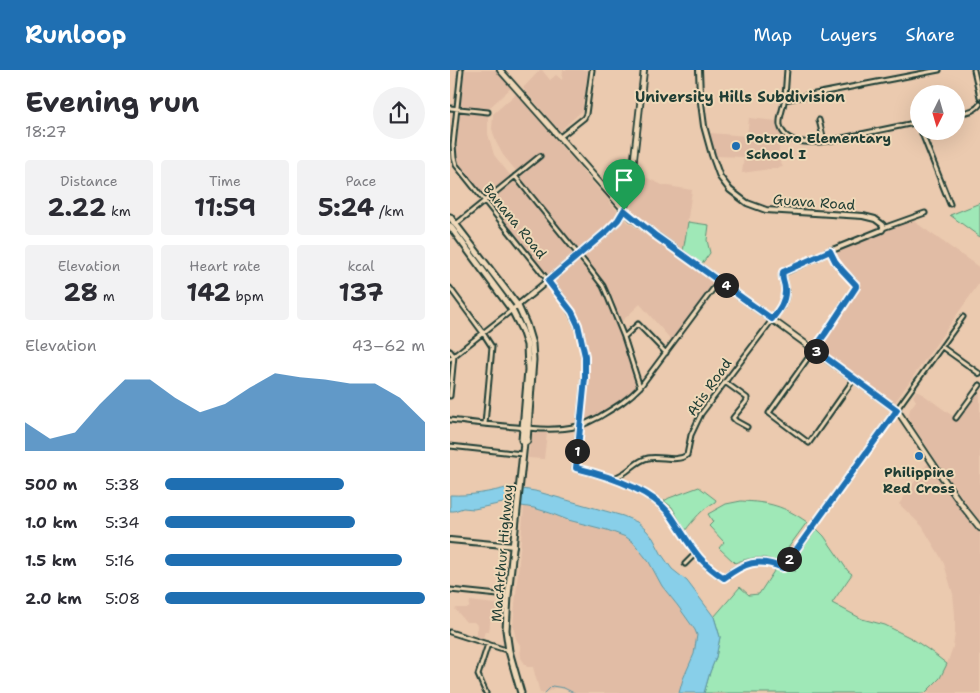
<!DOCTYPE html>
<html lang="en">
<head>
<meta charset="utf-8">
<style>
	:root { --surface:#fff; --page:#f2f2f3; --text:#2b2b33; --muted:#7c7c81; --accent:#1f6fb2 }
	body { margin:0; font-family:"Shantell Sans",sans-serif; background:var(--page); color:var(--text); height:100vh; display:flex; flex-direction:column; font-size:19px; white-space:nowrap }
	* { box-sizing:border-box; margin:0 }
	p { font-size:16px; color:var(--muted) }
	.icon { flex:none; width:28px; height:28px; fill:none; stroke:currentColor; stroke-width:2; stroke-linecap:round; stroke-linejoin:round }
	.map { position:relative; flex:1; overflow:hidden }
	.drawer { display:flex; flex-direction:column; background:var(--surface); width:450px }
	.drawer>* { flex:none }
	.needle { width:32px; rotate:185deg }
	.tools { position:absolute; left:460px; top:15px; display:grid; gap:10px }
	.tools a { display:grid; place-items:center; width:55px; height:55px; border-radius:50%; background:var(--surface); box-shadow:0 5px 20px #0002; font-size:25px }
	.pin { position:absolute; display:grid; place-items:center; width:42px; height:42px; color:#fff; margin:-51px -21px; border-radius:50% 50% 50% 0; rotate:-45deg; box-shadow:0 0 5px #0007 }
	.pin .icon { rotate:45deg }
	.km { position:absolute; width:25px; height:25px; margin:-12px; border-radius:50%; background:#222; color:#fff; font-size:14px; line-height:25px; text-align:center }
	.round { display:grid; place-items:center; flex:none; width:52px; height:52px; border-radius:26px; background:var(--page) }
	.headline { display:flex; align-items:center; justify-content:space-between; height:85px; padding:0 25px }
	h1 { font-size:28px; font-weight:700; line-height:38px }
	.metrics { display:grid; grid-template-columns:repeat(3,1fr); gap:8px; height:85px; padding:5px 25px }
	.metrics div { display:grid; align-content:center; border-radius:5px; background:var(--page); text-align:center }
	.metrics b { font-size:25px; font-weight:700 }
	.metrics small { font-size:14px; font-weight:400 }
	.metrics p { font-size:14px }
	.chart { height:140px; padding:10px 25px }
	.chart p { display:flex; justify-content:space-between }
	.chart svg { width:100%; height:90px; margin-top:5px; fill:var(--accent); opacity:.7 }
	ul { padding:0 25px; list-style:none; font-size:16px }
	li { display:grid; grid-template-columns:80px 60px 1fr; align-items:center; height:38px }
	li i { height:12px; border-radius:6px; background:var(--accent) }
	header { display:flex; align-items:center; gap:30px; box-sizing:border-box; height:70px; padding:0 25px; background:var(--accent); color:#fff }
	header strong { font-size:24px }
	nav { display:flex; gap:28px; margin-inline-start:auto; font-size:18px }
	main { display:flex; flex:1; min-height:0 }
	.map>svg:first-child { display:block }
</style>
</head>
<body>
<header>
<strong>Runloop</strong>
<nav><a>Map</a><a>Layers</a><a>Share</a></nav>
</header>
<main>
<section class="drawer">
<div class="headline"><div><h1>Evening run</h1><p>18:27</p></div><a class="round"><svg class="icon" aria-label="share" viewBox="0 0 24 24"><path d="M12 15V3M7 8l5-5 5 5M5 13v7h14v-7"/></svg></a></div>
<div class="metrics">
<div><p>Distance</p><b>2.22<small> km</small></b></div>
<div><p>Time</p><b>11:59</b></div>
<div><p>Pace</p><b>5:24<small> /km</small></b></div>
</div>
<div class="metrics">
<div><p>Elevation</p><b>28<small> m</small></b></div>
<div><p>Heart rate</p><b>142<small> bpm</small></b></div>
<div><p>kcal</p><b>137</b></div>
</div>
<div class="chart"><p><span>Elevation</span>43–62 m</p>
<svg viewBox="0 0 160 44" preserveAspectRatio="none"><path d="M0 44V30L10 38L20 35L30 21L40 9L50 9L60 18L70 25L80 21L90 13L100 6L110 8L120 9L130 11L140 11L150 18L160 30V44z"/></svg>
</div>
<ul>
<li><b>500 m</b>5:38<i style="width:69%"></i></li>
<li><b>1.0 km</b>5:34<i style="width:73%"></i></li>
<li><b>1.5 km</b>5:16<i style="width:91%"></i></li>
<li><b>2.0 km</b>5:08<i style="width:100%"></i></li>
</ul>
</section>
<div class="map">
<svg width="530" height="623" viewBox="0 0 530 623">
	<rect width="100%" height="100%" fill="#ebcaaf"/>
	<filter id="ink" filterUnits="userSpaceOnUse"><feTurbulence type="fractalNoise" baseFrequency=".02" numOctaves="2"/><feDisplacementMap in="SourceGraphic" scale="10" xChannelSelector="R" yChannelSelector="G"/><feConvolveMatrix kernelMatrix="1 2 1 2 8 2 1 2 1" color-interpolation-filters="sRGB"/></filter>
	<g filter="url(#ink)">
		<!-- built -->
		<path fill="#e1bca5" d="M15 0H46L61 18 38 39V64L44 85 157 226 165 244 187 317 170 333 134 352 133 350 137 316 139 289 136 274 129 250 114 227 14 100 6 87 9 48Z
			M90 0H92L100 10 106 5 112 10 113 0H138L132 41 110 61 73 18Z
			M66 24 175 150 265 213 223 272 190 234 170 253 164 231 152 210 67 102 53 85 46 72 42 59 43 44Z
			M299 48 327 51 335 67 330 71 328 88 333 97 292 103 294 87 265 86 260 63 297 66Z
			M185 102 212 115 242 120 233 182 181 143Z
			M462 150 530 198V212L445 332 367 277 412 215 393 199 384 182Z
			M467 320 508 350 530 321V451L522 441 493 400 458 348 460 339 466 331 463 326Z
			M81 363H97L94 389 78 388Z
			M478 393 522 455 530 463V623H475L490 608 497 594 503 577 505 563V544L503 524 494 494 490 486 472 456 449 434Z
			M74 437 84 438 100 443 118 450 157 460 176 467 183 472 199 492 212 516 228 536 245 560 247 565 244 584 233 609 229 623H123L112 618H104L96 623H90L83 597H77L71 588 70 575 66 569 63 556Z
			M20 531 53 535 52 545H41L39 562 35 561 32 571 25 569 28 556 24 552H16L5 539 7 538H19Z"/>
		<!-- green -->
		<path fill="#9fe8b7" stroke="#5f9276" d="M530 133V167L500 145Z
			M238 152 259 155 257 170 260 183 251 195 233 182Z
			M249 417 266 430 265 432C252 439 244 449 235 461L222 437 214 431 219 428Z
			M291 431C319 432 334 436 357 452L327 493C316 484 297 488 285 493L269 478 274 472 259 456 263 452 258 444 276 434Z
			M367 459 374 466 398 501 402 504 382 533 412 549 435 555 461 568 479 580 497 594 490 608 475 623H254L260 602 266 587 270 567 264 547 290 517 299 525 309 524 326 498 331 500 346 501 340 495Z"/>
		<!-- water -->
		<path fill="#88cfe9" stroke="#5e95a1" d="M60 417 85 421 173 446 187 452 196 460 203 468 212 485 222 499 237 511 264 547 270 567 266 587 260 602 254 623H229L233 609 244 584 247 565 245 560 228 536 212 516 199 492 183 472 176 467 157 460 118 450 100 443 84 438 53 433 24 439 13 438 4 441H0V425C21 426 40 422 60 417Z"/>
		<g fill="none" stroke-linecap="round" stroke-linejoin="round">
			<!-- stream -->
			<path stroke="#5e95a1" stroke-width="1" d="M95 623 102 616 114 618 124 623"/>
			<!-- minor casing -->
			<g stroke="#1f3d34" stroke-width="7">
				<path id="minor" d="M11 0 3 75 4 88 6 95 112 228C129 253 135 271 135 302L125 398C158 406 192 416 216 440 229 453 238 473 250 488 256 496 265 502 273 508 277 506 281 501 286 499 301 490 318 491 333 498L513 247
					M337 0C336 10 336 21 334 32 333 39 329 47 330 55 335 76 363 73 378 71L469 52
					M524 0 530 27
					M334 30 489 0
					M0 38 38 42
					M506 44C515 42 525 42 530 34
					M369 50 374 71
					M471 61 500 134
					M110 67 134 48 136 44 142 0
					M65 106 140 199 153 216 157 225 174 267 190 317
					M5 155 90 86
					M433 158 475 143
					M380 181C383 188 386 194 391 199 396 205 405 209 406 217L375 264 319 343 359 373 404 309
					M0 218 33 263 42 277 35 354
					M174 267 188 254 216 283
					M492 277 530 304
					M0 281 4 286 0 326
					M0 289 62 240
					M275 312 297 328V330L296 332 283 348 286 351 297 357
					M506 348 530 315
					M0 350C22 353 44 355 66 357 86 359 108 361 128 356 135 355 142 350 149 347 164 338 178 330 190 317L269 211
					M0 376 72 384
					M163 409C168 406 173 404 177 401 184 396 189 390 198 388 210 385 226 393 237 385L241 365 251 344 322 250
					M235 494 246 483
					M0 520 58 526
					M0 562 59 581
					M36 623 28 605 38 574"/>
			</g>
			<!-- tertiary casing -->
			<g stroke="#1f3d34" stroke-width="8">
				<path id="tertiary" d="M249 0 250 25 254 56 262 85 270 107 280 120 297 133 316 140 413 146 425 149 433 155V158L432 160 380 181 333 203C331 209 335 212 335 219 337 231 329 240 322 249
					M62 240C88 219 113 198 138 177 150 166 167 156 174 140
					M0 470 64 476"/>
			</g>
			<!-- secondary casing -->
			<g stroke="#1f3d34" stroke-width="8">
				<path id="secondary" d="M50 0 174 140 182 148 447 340 488 401 514 438 530 458
					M174 140 179 122 183 97 194 0"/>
			</g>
			<!-- trunk casing -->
			<g stroke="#1f3d34" stroke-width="9">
				<path id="trunk" d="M0 147 68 236 76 254 82 274 83 290 77 371 74 373
					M0 156 62 240 72 260 77 275 78 300 72 370 74 373 58 526 56 560 59 581 71 623"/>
			</g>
			<!-- minor -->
			<use href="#minor" stroke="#efd8b8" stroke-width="3"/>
			<!-- tertiary -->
			<use href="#tertiary" stroke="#efd8b8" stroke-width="4"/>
			<!-- secondary -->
			<use href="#secondary" stroke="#efd8b8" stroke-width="4.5"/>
			<!-- trunk -->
			<use href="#trunk" stroke="#efd8b8" stroke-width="5"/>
		</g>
	</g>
	<g fill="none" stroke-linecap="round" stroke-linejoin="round" filter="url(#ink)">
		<!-- route casing -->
		<g stroke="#fff" stroke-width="10">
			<path id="route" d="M174 140 206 166 322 249C329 240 336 231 335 219 335 212 331 209 333 202L380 181 385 191 392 200 406 215V217L375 264 364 279 447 340 333 498C308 487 294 493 274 508 265 502 257 496 250 488 238 474 230 458 219 443 199 419 155 405 126 398L135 308V286L128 255 122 242 98 211 157 161 168 150Z"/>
		</g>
		<!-- route -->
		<use href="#route" stroke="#1f6fb2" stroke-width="6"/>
	</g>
	<!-- markers -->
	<g fill="#1f6fb2" stroke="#efd8b8" stroke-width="2">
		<circle cx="286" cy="76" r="5"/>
		<circle cx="469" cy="386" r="5"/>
	</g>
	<g text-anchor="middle" stroke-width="4" stroke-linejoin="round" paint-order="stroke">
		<!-- poi labels -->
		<g font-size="14" font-weight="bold" fill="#1f3d34" stroke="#efd8b8" text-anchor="start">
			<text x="296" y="73">Potrero Elementary<tspan x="296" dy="16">School I</tspan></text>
			<text x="469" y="407" text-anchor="middle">Philippine<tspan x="469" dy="16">Red Cross</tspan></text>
		</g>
		<!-- street labels -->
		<g font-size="14" fill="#1f3d34" stroke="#efd8b8">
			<text transform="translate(364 132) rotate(4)" y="5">Guava Road</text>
			<text transform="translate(65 151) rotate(51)" y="5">Banana Road</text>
			<text transform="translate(259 317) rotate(-55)" y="5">Atis Road</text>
			<text transform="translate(52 483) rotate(-85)" y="5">MacArthur Highway</text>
		</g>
		<!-- neighbourhood labels -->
		<g font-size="15" font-weight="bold" fill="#1f3d34" stroke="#efd8b8">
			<text x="290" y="32">University Hills Subdivision</text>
		</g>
	</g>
</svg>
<div class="tools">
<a><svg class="needle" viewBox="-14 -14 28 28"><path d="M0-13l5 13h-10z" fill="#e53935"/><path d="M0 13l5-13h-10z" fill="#7c7c81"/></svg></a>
</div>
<div class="pin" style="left:174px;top:140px;background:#1e9e55"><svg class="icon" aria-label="arrive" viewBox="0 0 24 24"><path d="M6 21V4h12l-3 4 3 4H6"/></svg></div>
<b class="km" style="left:127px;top:381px">1</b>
<b class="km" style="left:339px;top:489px">2</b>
<b class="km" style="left:366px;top:281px">3</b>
<b class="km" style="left:276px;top:215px">4</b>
</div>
</main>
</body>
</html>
